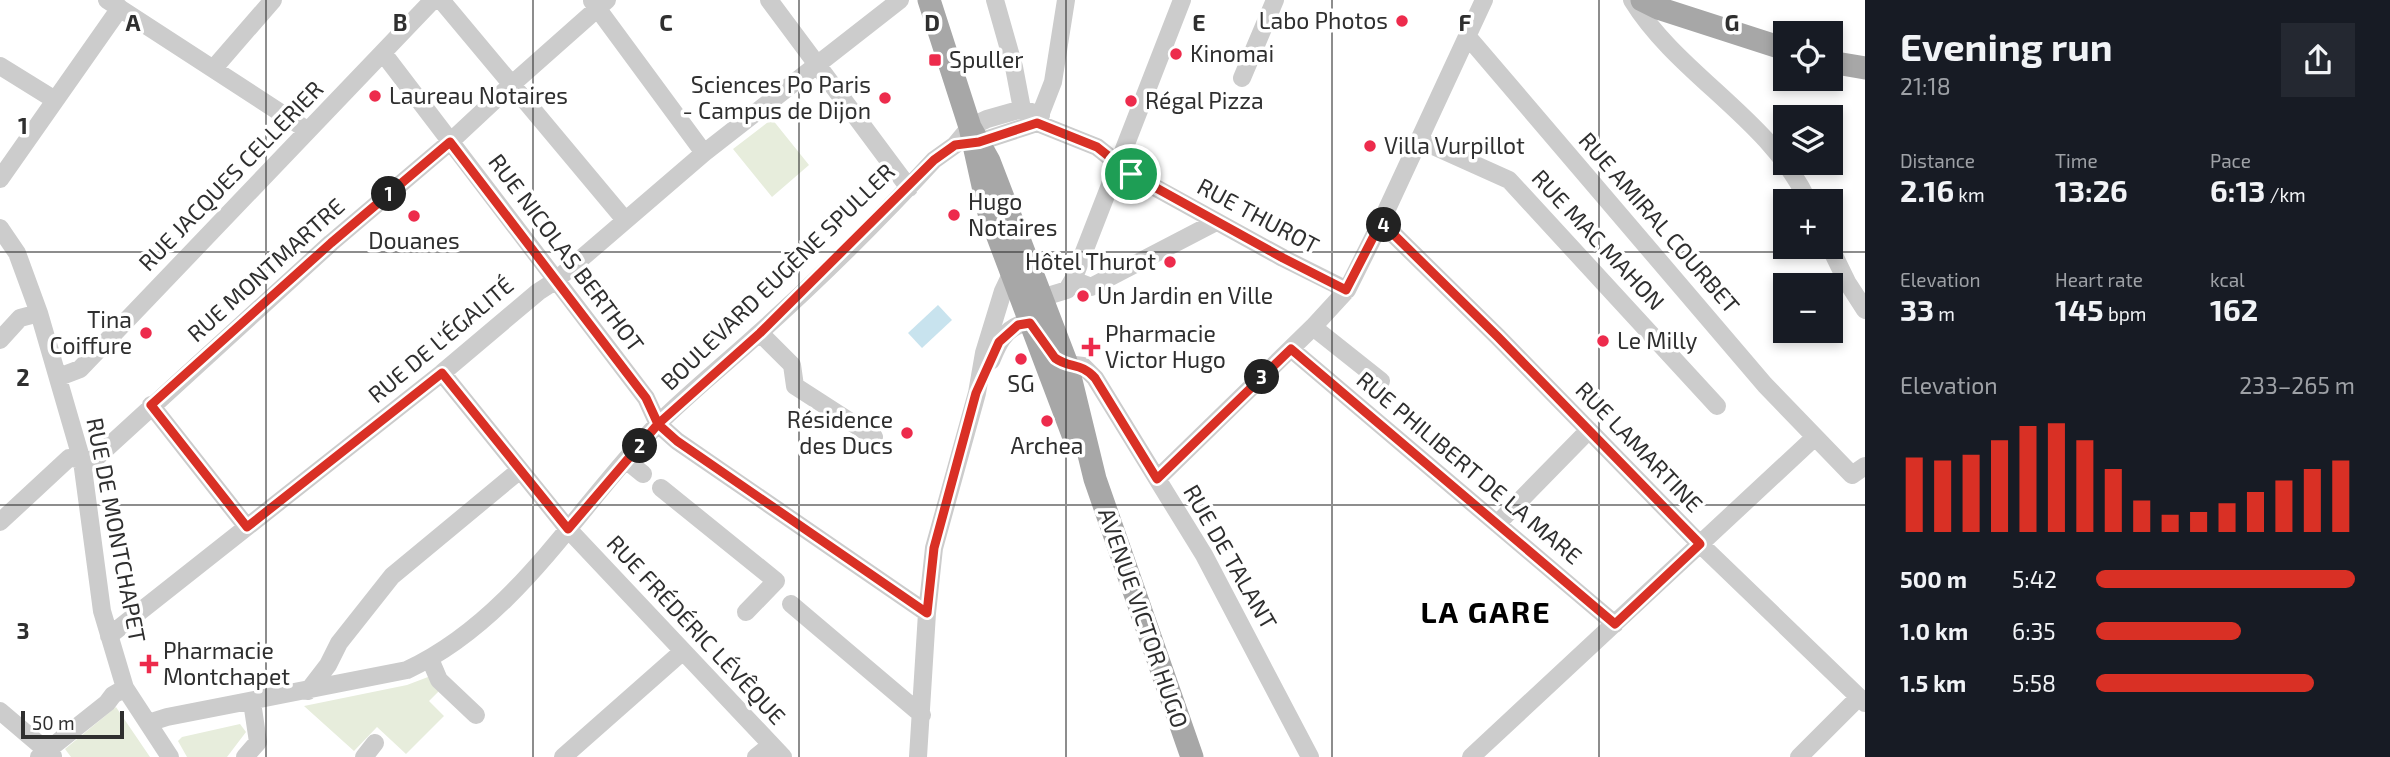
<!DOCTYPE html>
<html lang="en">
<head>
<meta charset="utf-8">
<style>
	:root { --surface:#171b24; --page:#242831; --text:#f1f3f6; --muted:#9ea1a6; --accent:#d93025 }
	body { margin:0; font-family:"Exo 2",sans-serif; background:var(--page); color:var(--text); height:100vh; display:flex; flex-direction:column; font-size:26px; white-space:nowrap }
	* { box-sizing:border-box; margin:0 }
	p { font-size:23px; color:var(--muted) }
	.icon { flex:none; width:38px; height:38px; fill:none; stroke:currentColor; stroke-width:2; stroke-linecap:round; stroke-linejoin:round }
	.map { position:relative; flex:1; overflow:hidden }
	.panel { display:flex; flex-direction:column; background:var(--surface); width:525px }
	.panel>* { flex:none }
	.controls { position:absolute; left:1773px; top:21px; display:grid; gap:14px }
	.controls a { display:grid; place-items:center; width:70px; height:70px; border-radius:0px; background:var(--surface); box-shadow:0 4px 10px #0003; font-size:35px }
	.scale { position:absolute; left:21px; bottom:18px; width:103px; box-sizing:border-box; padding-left:7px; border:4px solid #2f2f2f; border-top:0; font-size:19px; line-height:24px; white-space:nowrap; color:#2f2f2f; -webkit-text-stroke:5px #fff; paint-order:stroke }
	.pin { position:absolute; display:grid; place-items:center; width:60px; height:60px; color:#fff; margin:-30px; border:4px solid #fff; border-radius:50%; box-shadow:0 2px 7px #0007 }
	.km { position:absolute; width:35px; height:35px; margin:-18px; border-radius:50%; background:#222; color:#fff; font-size:19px; line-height:35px; text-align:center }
	.round { display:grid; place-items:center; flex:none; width:74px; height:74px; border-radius:0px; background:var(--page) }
	.head { display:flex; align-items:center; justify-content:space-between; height:119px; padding:0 35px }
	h1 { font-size:38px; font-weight:700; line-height:52px }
	.figures { display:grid; grid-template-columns:repeat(3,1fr); gap:10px; height:119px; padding:7px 35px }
	.figures div { display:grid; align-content:center }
	.figures b { font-size:30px; font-weight:700 }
	.figures small { font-size:19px; font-weight:400 }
	.figures p { font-size:19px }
	.chart { height:196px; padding:14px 35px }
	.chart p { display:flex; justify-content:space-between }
	.chart svg { width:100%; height:126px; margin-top:7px; stroke:var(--accent); stroke-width:6 }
	ul { padding:0 35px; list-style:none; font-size:23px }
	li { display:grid; grid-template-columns:112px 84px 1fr; align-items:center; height:52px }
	li i { height:18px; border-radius:9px; background:var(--accent) }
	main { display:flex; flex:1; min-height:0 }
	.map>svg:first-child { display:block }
</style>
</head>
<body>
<main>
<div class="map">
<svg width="1865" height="757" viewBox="0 0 1865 757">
	<rect width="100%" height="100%" fill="#fff"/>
	<!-- green -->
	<path fill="#e7eddc" d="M772 119 809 165 772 197 733 149Z
		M428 677 439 691 429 701 444 716 406 754 377 727 354 751 304 706 407 685Z
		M116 707 150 757H71L65 749Z
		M240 724 246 732 227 757H187L178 741 182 737Z"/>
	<!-- water -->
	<path fill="#c8e3ee" d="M938 305 952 320 922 348 908 333Z"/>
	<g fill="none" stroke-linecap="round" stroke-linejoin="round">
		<!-- minor -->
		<path stroke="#ccc" stroke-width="18" d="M107 0 307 130
			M441 0 625 220
			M769 0 909 188
			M995 0 1014 67 1022 109
			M1632 0C1678 75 1770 119 1808 201
			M592 1 704 153
			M1468 37 1765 385 1852 475 1865 466
			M383 53 646 398 658 424 677 441 927 613
			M0 66 55 100
			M214 68 273 0
			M1242 78 1275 0
			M1037 123 1053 82 1066 0
			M1420 140 1509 180 1717 406
			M968 143 979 142 1037 123 1097 147 1131 174 1156 188 1283 258 1347 290
			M0 179 120 8
			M1381 222 1498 337 1700 544 1865 703
			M0 228 17 253 39 313 82 461 102 611 125 688 170 757
			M1830 247 1847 282 1865 310
			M1073 280 1091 287 1216 222
			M1031 301 1067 290 1073 280 1182 0
			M1313 327 1381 381
			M760 333 792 365 795 386 874 437
			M0 340 20 318 39 313
			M1291 349 1615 624
			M991 361C997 347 1003 331 1019 325 1028 321 1031 323 1038 314
			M1067 364 1083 366 1095 378 1204 555 1310 757
			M442 373 568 529 783 757
			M59 377 80 369 433 0
			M151 405 247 527
			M627 461 643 474
			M1157 479 1313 327 1347 290 1381 222 1484 0
			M661 488 776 581 746 612
			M0 522 69 458C81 458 87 465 98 456L331 243 450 142 511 85 607 0
			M1497 524 1589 430
			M791 604 922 715
			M109 636 442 373 538 292 555 281 704 153 900 0
			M430 659 439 680 476 715
			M308 691 328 665 339 643 392 576 520 470
			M0 711 53 756
			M148 723 167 717 407 670C516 619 577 507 658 424 689 393 724 365 757 335 818 280 878 221 934 160L955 145 970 127 987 119 1022 109 1041 115
			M39 757 107 703 113 695 125 688
			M245 757 258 742 252 702
			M364 757 375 743
			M563 757 682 652
			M756 757 771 745
			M918 757 927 613 934 548 977 393 984 353 1003 291 1012 272
			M1471 757 1815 437
			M1799 757 1859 697"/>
		<!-- major -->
		<path stroke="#a7a7a7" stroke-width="23" d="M929 0 970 127 989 213 1073 435
			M1642 0 1658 8 1785 49
			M1830 62 1865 68
			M970 127 989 161 1067 364 1095 479 1192 757"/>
	</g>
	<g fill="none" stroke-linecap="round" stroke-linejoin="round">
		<!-- route casing -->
		<g stroke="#fff" stroke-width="14">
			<path id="route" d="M1131 174 1097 147 1037 123 979 142 955 145 934 160 760 333 658 424 646 398 450 142 331 243 151 405 247 527 442 373 568 529 658 424 677 441 927 613 934 548 976 393 999 342 1018 325 1030 323 1055 358C1070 369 1081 362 1095 378L1157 479 1291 349 1615 624 1700 544 1498 337 1381 222 1346 290 1283 258 1131 174"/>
		</g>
		<!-- route -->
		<use href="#route" stroke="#d93025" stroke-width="9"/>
	</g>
	<!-- grid -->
	<path fill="none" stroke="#2f2f2f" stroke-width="2" stroke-opacity="0.55" d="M266 0V757M533 0V757M799 0V757M1066 0V757M1332 0V757M1599 0V757M0 252H1865M0 505H1865"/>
	<!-- markers -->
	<g fill="#ed2b4c" stroke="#fff" stroke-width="2.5">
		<circle cx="1402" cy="21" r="7"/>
		<circle cx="1176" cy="54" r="7"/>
		<rect x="928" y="53" width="14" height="14" rx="3.5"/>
		<circle cx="375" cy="96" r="7"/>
		<circle cx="885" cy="98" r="7"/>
		<circle cx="1131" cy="101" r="7"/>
		<circle cx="1370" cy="146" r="7"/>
		<circle cx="954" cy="215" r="7"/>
		<circle cx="414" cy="216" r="7"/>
		<circle cx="1170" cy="262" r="7"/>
		<circle cx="1083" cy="296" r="7"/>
		<circle cx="146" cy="333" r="7"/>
		<circle cx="1603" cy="341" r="7"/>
		<path d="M1087.5 336.5h7v7h7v7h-7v7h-7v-7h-7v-7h7z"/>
		<circle cx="1021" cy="359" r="7"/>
		<circle cx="1047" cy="421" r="7"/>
		<circle cx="907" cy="433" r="7"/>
		<path d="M145.5 653.5h7v7h7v7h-7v7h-7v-7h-7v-7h7z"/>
	</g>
	<g text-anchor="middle" stroke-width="7" stroke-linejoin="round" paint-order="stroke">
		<!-- poi labels -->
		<g font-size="23" fill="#2f2f2f" stroke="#fff" text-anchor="start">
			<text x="1388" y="29" text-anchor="end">Labo Photos</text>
			<text x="1190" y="62">Kinomai</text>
			<text x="949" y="68">Spuller</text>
			<text x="871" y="93" text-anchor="end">Sciences Po Paris<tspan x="871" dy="26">- Campus de Dijon</tspan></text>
			<text x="389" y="104">Laureau Notaires</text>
			<text x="1145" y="109">Régal Pizza</text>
			<text x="1384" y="154">Villa Vurpillot</text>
			<text x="968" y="210">Hugo<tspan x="968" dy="26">Notaires</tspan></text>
			<text x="414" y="249" text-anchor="middle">Douanes</text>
			<text x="1156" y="270" text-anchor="end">Hôtel Thurot</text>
			<text x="1097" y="304">Un Jardin en Ville</text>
			<text x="132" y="328" text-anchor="end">Tina<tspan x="132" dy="26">Coiffure</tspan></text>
			<text x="1105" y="342">Pharmacie<tspan x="1105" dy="26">Victor Hugo</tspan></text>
			<text x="1617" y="349">Le Milly</text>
			<text x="1021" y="392" text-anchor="middle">SG</text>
			<text x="893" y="428" text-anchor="end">Résidence<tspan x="893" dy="26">des Ducs</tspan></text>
			<text x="1047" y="454" text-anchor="middle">Archea</text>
			<text x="163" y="659">Pharmacie<tspan x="163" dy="26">Montchapet</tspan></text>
		</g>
		<!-- street labels -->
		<g font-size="23" fill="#2f2f2f" stroke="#fff">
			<text transform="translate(231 176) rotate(-46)" y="8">RUE JACQUES CELLERIER</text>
			<text transform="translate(1258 216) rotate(28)" y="8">RUE THUROT</text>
			<text transform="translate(1659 223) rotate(49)" y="8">RUE AMIRAL COURBET</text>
			<text transform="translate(1598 240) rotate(47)" y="8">RUE MAC MAHON</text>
			<text transform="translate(566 253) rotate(53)" y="8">RUE NICOLAS BERTHOT</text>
			<text transform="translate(266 270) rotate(-42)" y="8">RUE MONTMARTRE</text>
			<text transform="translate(778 277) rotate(-44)" y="8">BOULEVARD EUGÈNE SPULLER</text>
			<text transform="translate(441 340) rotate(-40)" y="8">RUE DE L'ÉGALITÉ</text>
			<text transform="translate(1639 447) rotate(46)" y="8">RUE LAMARTINE</text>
			<text transform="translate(1469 468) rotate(40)" y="8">RUE PHILIBERT DE LA MARE</text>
			<text transform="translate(116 530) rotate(79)" y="8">RUE DE MONTCHAPET</text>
			<text transform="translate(1230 557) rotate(60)" y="8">RUE DE TALANT</text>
			<text transform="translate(1143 618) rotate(71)" y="8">AVENUE VICTOR HUGO</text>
			<text transform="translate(696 630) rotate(47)" y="8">RUE FRÉDÉRIC LÉVÊQUE</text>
		</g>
		<!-- district labels -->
		<g font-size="30" font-weight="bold" letter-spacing="2" fill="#000" stroke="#fff">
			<text x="1486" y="623">LA GARE</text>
		</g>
	</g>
	<g font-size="23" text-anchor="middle" font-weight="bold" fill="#2f2f2f" stroke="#fff" stroke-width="7" stroke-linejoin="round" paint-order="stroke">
		<text x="133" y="31">A</text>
		<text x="400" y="31">B</text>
		<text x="666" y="31">C</text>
		<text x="932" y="31">D</text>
		<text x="1199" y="31">E</text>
		<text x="1465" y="31">F</text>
		<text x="1732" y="31">G</text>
		<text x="23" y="134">1</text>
		<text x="23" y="386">2</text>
		<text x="23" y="639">3</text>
	</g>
</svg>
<div class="controls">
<a><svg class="icon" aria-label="locate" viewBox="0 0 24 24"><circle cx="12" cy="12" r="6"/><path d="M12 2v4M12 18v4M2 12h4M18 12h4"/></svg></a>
<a><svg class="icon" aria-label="layers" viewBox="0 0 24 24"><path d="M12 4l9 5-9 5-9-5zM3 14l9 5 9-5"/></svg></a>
<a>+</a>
<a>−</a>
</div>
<div class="scale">50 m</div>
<div class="pin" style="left:1131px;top:174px;background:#1e9e55"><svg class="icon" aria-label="arrive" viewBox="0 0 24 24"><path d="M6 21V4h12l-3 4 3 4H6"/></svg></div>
<b class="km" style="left:389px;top:194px">1</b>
<b class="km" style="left:640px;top:446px">2</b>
<b class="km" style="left:1262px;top:377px">3</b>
<b class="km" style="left:1384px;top:225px">4</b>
</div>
<section class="panel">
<div class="head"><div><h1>Evening run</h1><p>21:18</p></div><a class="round"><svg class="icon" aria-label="share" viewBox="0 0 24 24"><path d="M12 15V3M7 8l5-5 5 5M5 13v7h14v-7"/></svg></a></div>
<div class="figures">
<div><p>Distance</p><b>2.16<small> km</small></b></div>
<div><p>Time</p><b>13:26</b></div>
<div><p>Pace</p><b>6:13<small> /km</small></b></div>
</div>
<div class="figures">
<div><p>Elevation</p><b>33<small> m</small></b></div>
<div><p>Heart rate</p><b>145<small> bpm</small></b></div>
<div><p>kcal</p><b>162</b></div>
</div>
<div class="chart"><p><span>Elevation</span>233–265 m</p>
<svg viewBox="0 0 160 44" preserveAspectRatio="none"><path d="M5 44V18M15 44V19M25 44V17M35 44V12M45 44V7M55 44V6M65 44V12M75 44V22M85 44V33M95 44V38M105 44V37M115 44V34M125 44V30M135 44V26M145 44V22M155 44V19"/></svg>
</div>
<ul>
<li><b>500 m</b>5:42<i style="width:100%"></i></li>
<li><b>1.0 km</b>6:35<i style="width:56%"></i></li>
<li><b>1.5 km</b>5:58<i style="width:84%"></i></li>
</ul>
</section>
</main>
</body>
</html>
